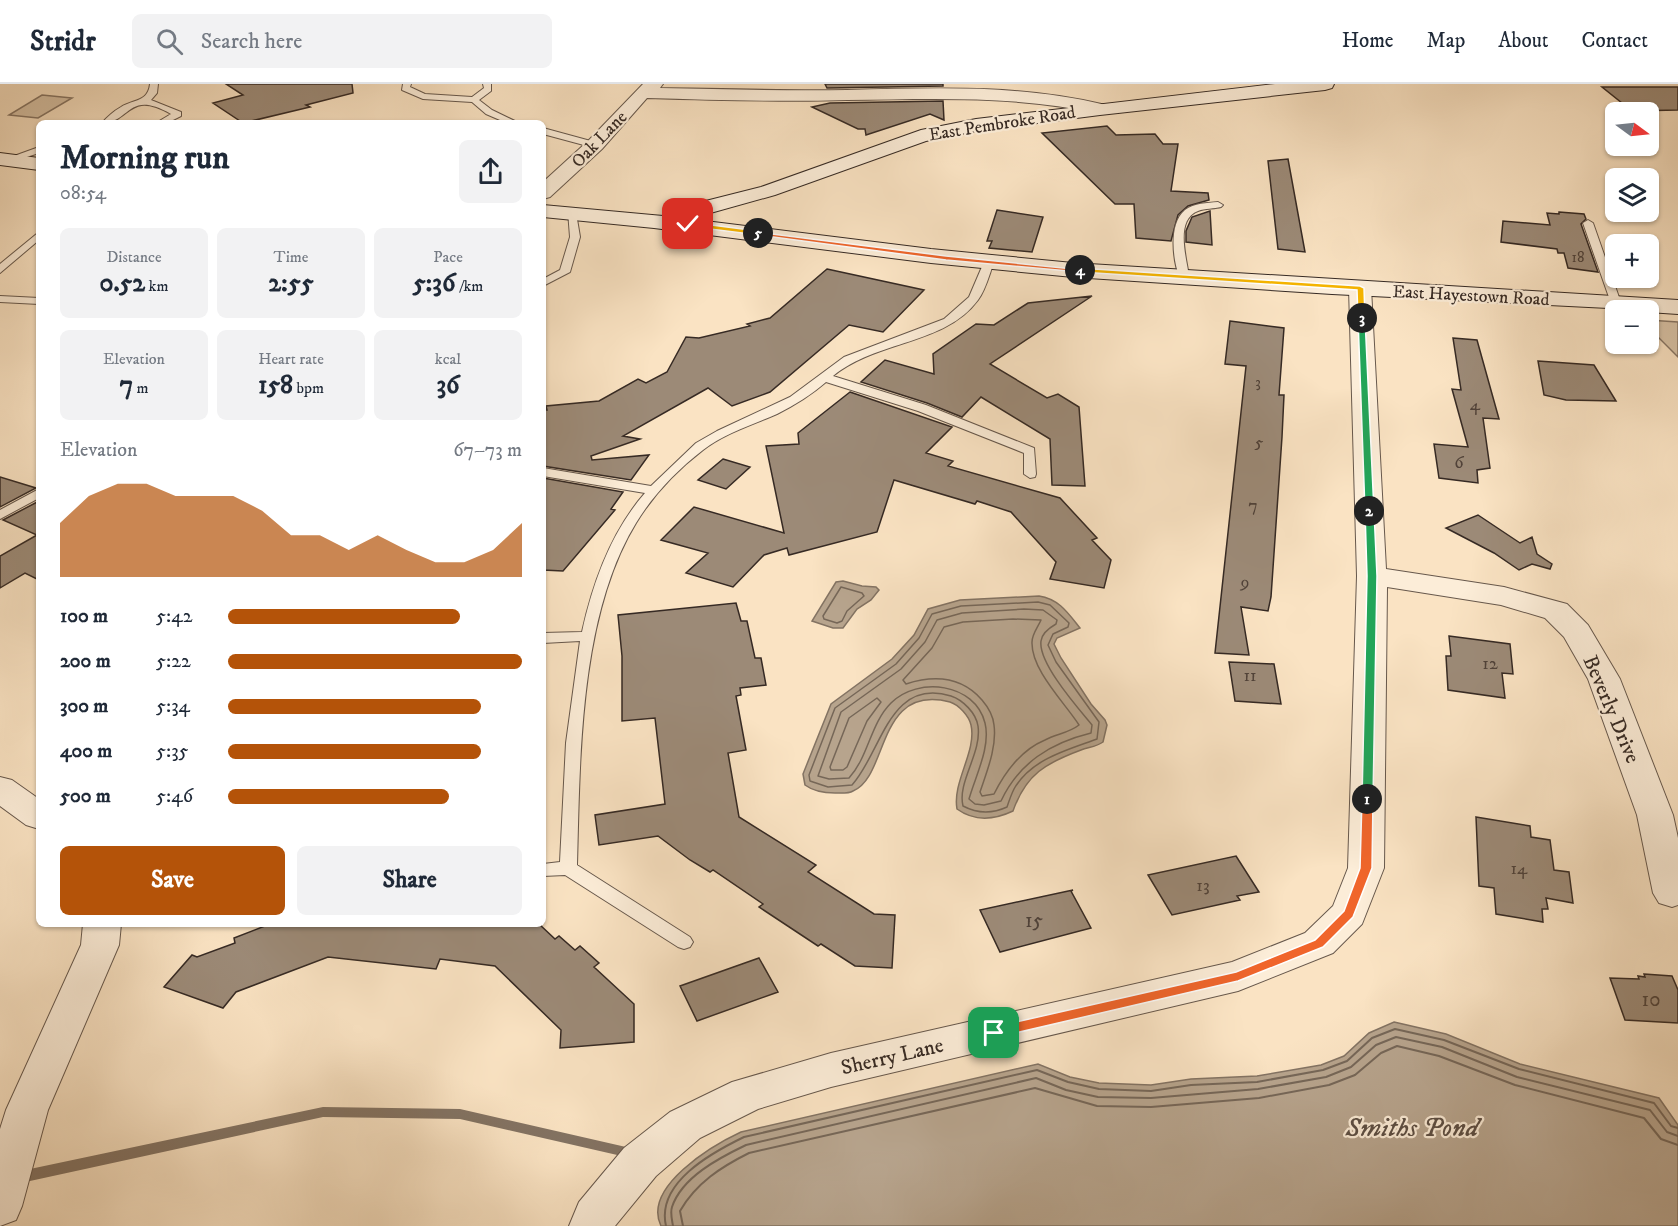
<!DOCTYPE html>
<html lang="en">
<head>
<meta charset="utf-8">
<style>
	:root { --surface:#fff; --page:#f2f2f3; --text:#1f2937; --muted:#747a83; --line:#e0e1e3; --accent:#b45309 }
	body { margin:0; font-family:"IM FELL DW Pica",serif; background:var(--page); color:var(--text); height:100vh; display:flex; flex-direction:column; font-size:22px; white-space:nowrap }
	* { box-sizing:border-box; margin:0 }
	p { font-size:20px; color:var(--muted) }
	.icon { flex:none; width:33px; height:33px; fill:none; stroke:currentColor; stroke-width:2; stroke-linecap:round; stroke-linejoin:round }
	.map { position:relative; flex:1; overflow:hidden }
	.details { position:absolute; left:36px; top:36px; width:510px; height:807px; display:flex; flex-direction:column; background:var(--surface); border-radius:9px; box-shadow:0 2px 4px #0004 }
	.details>* { flex:none }
	.needle { width:39px; rotate:105deg }
	.buttons { position:absolute; left:1605px; top:18px; display:grid; gap:12px }
	.buttons a { display:grid; place-items:center; width:54px; height:54px; border-radius:9px; background:var(--surface); box-shadow:0 2px 4px #0004; font-size:30px }
	.pin { position:absolute; display:grid; place-items:center; width:51px; height:51px; color:#fff; margin:-26px; border-radius:12px; box-shadow:0 3px 9px #0006 }
	.km { position:absolute; width:30px; height:30px; margin:-15px; border-radius:50%; background:#222; color:#fff; font-size:16px; line-height:30px; text-align:center }
	.round { display:grid; place-items:center; flex:none; width:63px; height:63px; border-radius:9px; background:var(--page) }
	.overview { display:flex; align-items:center; justify-content:space-between; height:102px; padding:0 24px }
	h1 { font-size:33px; font-weight:800; line-height:45px }
	.stats { display:grid; grid-template-columns:repeat(3,1fr); gap:9px; height:102px; padding:6px 24px }
	.stats div { display:grid; align-content:center; border-radius:9px; background:var(--page); text-align:center }
	.stats b { font-size:26px; font-weight:800 }
	.stats small { font-size:16px; font-weight:400 }
	.stats p { font-size:16px }
	.chart { height:168px; padding:12px 24px }
	.chart p { display:flex; justify-content:space-between }
	.chart svg { width:100%; height:108px; margin-top:6px; fill:var(--accent); opacity:.7 }
	.action { display:flex; gap:12px; margin-top:auto; padding:12px 24px }
	.action a { flex:1; height:69px; border-radius:9px; background:var(--accent); color:#fff; font-size:24px; font-weight:800; line-height:69px; text-align:center }
	.action a+a { background:var(--page); color:var(--text) }
	ul { padding:0 24px; list-style:none; font-size:20px }
	li { display:grid; grid-template-columns:96px 72px 1fr; align-items:center; height:45px }
	li i { height:15px; border-radius:8px; background:var(--accent) }
	header { display:flex; align-items:center; gap:36px; box-sizing:border-box; height:84px; padding:0 30px; background:var(--surface); border-bottom:2px solid var(--line) }
	header strong { font-size:28px }
	nav { display:flex; gap:33px; margin-inline-start:auto; font-size:21px }
	.search { width:420px; height:54px; background:var(--page); display:flex; align-items:center; gap:15px; box-sizing:border-box; padding:0 21px; border-radius:9px; color:var(--muted); font-size:22px }
	.map>svg:first-child { display:block }
</style>
</head>
<body>
<header>
<strong>Stridr</strong>
<div class="search"><svg class="icon" aria-label="search" viewBox="0 0 24 24"><circle cx="10" cy="10" r="6"/><path d="M15 15l6 6"/></svg>Search here</div>
<nav><a>Home</a><a>Map</a><a>About</a><a>Contact</a></nav>
</header>
<div class="map">
<svg width="1678" height="1142" viewBox="0 0 1678 1142">
	<rect width="100%" height="100%" fill="#fae3c3"/>
	<filter id="stains"><feTurbulence type="fractalNoise" baseFrequency=".00333" numOctaves="4"/><feColorMatrix values="0 0 0 0 .2 0 0 0 0 .09 0 0 0 0 .02 0 0 0 .5 -.17"/></filter>
	<radialGradient id="worn" r=".72"><stop offset=".6" stop-color="#630" stop-opacity="0"/><stop offset="1" stop-color="#630" stop-opacity=".3"/></radialGradient>
	<!-- green -->
	<path fill="#d9c4a8" stroke="#876" stroke-width="1.5" d="M42 11 72 14 38 34 9 31Z
		M1648 236 1678 238V273L1649 244Z"/>
	<!-- water -->
	<path fill="#b7a48d" stroke="#837363" stroke-width="1.5" d="M843 497 862 502 876 503 879 506 871 516 857 525 843 544H833L812 537 836 498Z
		M1039 512C1059 515 1068 529 1080 544L1057 554 1054 560 1061 574 1091 620 1105 636 1107 641 1103 658C1096 663 1089 663 1081 666 1046 679 1026 690 1013 727 994 736 975 738 957 725 952 698 977 667 971 641 969 632 959 621 950 618 876 599 889 693 853 707 848 710 840 709 835 709 824 709 813 707 805 701L803 690 831 620 892 575 914 551 928 525 960 516Z
		M1394 938 1446 950 1520 980 1659 1014 1678 1041V1142H661C642 1103 713 1061 741 1048L1038 980 1070 993 1099 999 1151 1001 1191 995 1257 992 1321 981 1344 972 1369 949Z"/>
	<g fill="none" stroke-linecap="round" stroke-linejoin="round">
		<!-- shore-far1 -->
		<path stroke="#766758" stroke-width="1.5" d="M841 503 862 509 864 512 847 527 842 537 837 539 824 535 823 532Z
			M1038 518 1050 521 1069 539 1068 543 1053 550 1048 561 1056 578 1099 638 1097 655C1067 666 1031 675 1014 705 1011 711 1009 717 1007 723 992 730 978 730 963 722 957 698 982 669 978 642 976 629 963 616 951 612 889 593 882 668 852 701L828 703 810 697 809 691 835 624 896 580 919 554 932 530 961 522Z
			M1024 525 1043 526 1057 536 1056 540C1049 544 1042 549 1041 557 1038 579 1078 624 1092 641L1091 649C1050 659 1019 679 1001 717L984 721 975 720 969 715C975 693 991 663 985 639 975 599 918 592 891 619 870 640 869 672 849 694L829 695 818 692 841 628 901 585 925 558 937 536 962 529Z
			M1013 535 1041 536C1038 543 1032 550 1032 558 1031 586 1065 619 1079 641 1069 649 1056 650 1045 656 1021 666 1005 688 994 710L982 712 980 708C987 687 997 663 994 641 993 631 988 623 982 616 961 592 934 591 906 600L903 596 932 564 944 543 963 538Z
			M877 614 881 618 867 637 847 683 843 686H831L830 683 849 634Z"/>
		<!-- shore -->
		<path stroke="#766758" stroke-width="2" d="M666 1142C656 1099 711 1069 744 1053L1037 986 1068 998 1099 1005 1151 1007 1191 1001 1257 998 1323 986 1347 977 1372 954 1395 945 1444 956 1519 985 1654 1019 1671 1042 1678 1044
			M673 1142C672 1136 670 1129 672 1123 682 1093 719 1074 746 1061L1036 994 1066 1006 1098 1013 1151 1014 1258 1005 1326 993 1351 983 1376 961 1396 953 1442 963 1517 993 1650 1026 1667 1048 1678 1052
			M683 1142 680 1127C696 1099 721 1083 749 1069L1035 1004 1097 1022 1151 1023 1259 1014 1329 1001 1355 991 1381 969 1397 962 1439 972 1515 1001 1644 1034 1661 1055 1678 1061"/>
		<!-- stream -->
		<path fill="#837363" fill-rule="evenodd" d="M323 1023 460 1025 626 1063 630 1064 632 1068 630 1072 626 1073 460 1035 323 1033 30 1097 26 1095 24 1091 26 1087 30 1085Z"/>
	</g>
	<!-- building -->
	<path fill="#9c8a77" stroke="#362a24" stroke-width="1.5" d="M226 0H352L353 9 306 21 310 23 243 39 213 19 243 11Z
		M825 0H943V2L827 4Z
		M1602 3H1678V26L1632 27Z
		M943 17 944 36 930 30 866 51 865 45H858L812 23 830 19Z
		M1107 42 1116 51 1155 50 1163 60H1178L1171 107 1208 109 1209 116 1188 122 1178 131 1171 157 1136 154 1134 120H1115L1042 49Z
		M1288 75 1305 168 1278 165 1268 77Z
		M997 126 1043 133 1032 168 989 164 992 157H987Z
		M1210 127 1212 161 1186 158V147L1192 133Z
		M1559 128 1584 130 1586 135 1581 140 1598 188 1568 184 1564 169H1558L1557 165 1501 158 1503 137 1550 141 1547 129 1559 130Z
		M827 185 924 206 883 248 849 241 770 308 732 322 708 304 623 352 640 355 591 372 592 376 649 371 631 396 543 382V326H547L546 322 599 317 638 295 646 299 667 288 686 253 699 254 750 242 747 240 770 234Z
		M1092 212 990 280 1047 314 1058 310 1079 323 1085 402 1052 401 1050 355 981 313 962 333 927 319 861 298 885 276 934 290 933 270 976 240 994 241 1028 219Z
		M1230 237 1284 244 1279 311H1284L1282 353 1271 513 1268 527 1241 523 1249 571 1215 569 1246 282 1225 280Z
		M1453 254 1477 256 1499 335 1483 334 1490 384 1477 386 1478 399 1439 394 1434 360 1468 363 1452 305 1461 306Z
		M1538 277 1594 281 1616 317 1566 316 1544 311Z
		M850 308 952 343 926 369 953 377 948 382 1060 414 1097 454 1092 456 1111 476 1104 504 1050 495 1056 478 1011 428 977 417 975 420 894 396 877 448 789 471 787 464 764 471 733 503 686 489 708 469 661 456 694 423 784 449 766 362 799 360 798 349Z
		M723 375 750 383 726 405 698 396Z
		M0 393 36 404 0 423Z
		M543 394 623 408 611 425 615 426 563 487 543 486Z
		M39 417V496L25 489 0 504V472L37 451 3 436Z
		M1478 431 1520 459 1532 453 1537 470 1552 480 1550 485 1532 480 1519 486 1494 469 1446 444Z
		M736 519 741 537H747L755 574H761L766 601 740 604 741 611 736 612 746 666 728 669 739 733 816 781 808 788 874 830 895 831 892 884 855 882 821 860 818 862 759 823 763 820 713 786 710 788 690 776 658 752 599 761 595 731 665 720 655 634 622 637V572L618 531Z
		M1449 552 1510 560 1513 590 1502 589 1505 614 1448 606 1446 572H1451Z
		M1229 578 1274 580 1281 620 1235 617Z
		M1476 733 1530 742 1531 753 1550 756 1554 786 1569 788 1573 819 1546 814 1548 825H1542L1543 838 1496 830 1494 804 1479 802Z
		M1236 772 1259 808 1237 812 1240 816 1172 831 1148 791Z
		M1073 806 1071 807 1091 844 1000 868 980 826Z
		M270 840H539L555 855 559 852 575 866 580 862 599 879 594 883 634 920V958L560 964 561 946 495 882 440 875 436 885 328 873 236 908 223 924 164 903 192 871 197 873 235 859 234 854Z
		M759 874 778 908 697 937 680 902Z
		M1644 890 1672 892 1678 906V939L1625 936 1610 894 1639 895 1638 892 1645 893Z"/>
	<g fill="none" stroke-linecap="round" stroke-linejoin="round">
		<!-- lane casing -->
		<g stroke="#67584c" stroke-width="2">
			<path id="lane" d="M150 0H158L157 9 151 16 181 28V32L167 39H156L171 30C127 5 131 39 102 39 107 33 114 27 121 23 134 15 148 18 150 0Z
				M403 0H411L410 3 425 10 472 13 484 4 483 0H491V7L479 16 492 26 519 39H507L486 30 472 18 423 15 402 6Z
				M543 44 598 59 600 61 595 64 543 50Z
				M39 63V69L8 79 3 76Z
				M1218 118 1223 121 1221 123C1214 125 1205 124 1198 127 1174 136 1187 175 1189 193L1184 196 1180 195C1173 177 1168 140 1185 126 1194 119 1207 119 1218 118Z
				M568 127 576 129 580 153 570 188 543 202V195L560 186 570 153Z
				M1588 136 1593 139 1621 219 1620 221 1616 222 1611 219 1583 139Z
				M39 148V156L0 189V180Z
				M989 175 994 178C989 191 986 205 978 216 945 261 877 256 833 292L926 321 1034 364 1036 390 1035 393 1030 394 1024 390V369L918 327 826 298C811 311 795 321 777 330 752 341 725 349 703 366 677 386 653 411 636 439 579 532 580 675 577 781L690 853 693 858 690 863 684 865 678 863 565 791 543 792V780L560 778 566 659 580 557 543 559V549L582 548C593 498 611 448 645 409L543 392V384L651 402 696 359 717 347 790 313 844 273 944 235 969 213 984 178Z
				M0 212 39 214V220L0 218Z
				M39 405V414L0 435V426Z"/>
		</g>
		<!-- street casing -->
		<g stroke="#67584c" stroke-width="2">
			<path id="street" d="M643 0H663L660 4C722 5 785 7 847 6 935 4 1020 0 1106 21L1109 25 1106 29 1100 30C1016 11 933 15 847 16 780 18 713 16 647 14L602 65 550 113 543 115V98L588 57Z
				M1360 197 1368 199 1371 204 1386 485 1504 503 1567 520 1588 541 1620 595 1673 731 1678 754V821L1672 823 1659 819 1653 809 1637 731 1588 595 1564 553 1545 534 1501 521 1387 503 1384 784 1362 840 1333 869 1238 907 831 1003 758 1025 700 1054 656 1092 615 1142H569L579 1118 624 1064 670 1028 732 998 831 969 1232 878 1305 849 1333 822 1348 784 1357 492 1349 204 1352 199Z
				M0 693 12 696 39 715V745L26 741 0 722Z
				M83 840H121L119 861 48 1026 22 1122 16 1136 0 1142V1045L6 1026 81 861Z"/>
		</g>
		<!-- secondary casing -->
		<g stroke="#362a24" stroke-width="2">
			<path id="secondary" d="M1275 0H1334L1332 4 1325 6 1100 31 976 47 926 57 775 111 689 135 931 165 1073 179 1678 216V230L1648 228V226L1332 210 1073 193 931 179 654 144 543 133V121L663 132 666 127 761 103 921 46 976 35Z
				M0 69 39 74V86L0 81Z"/>
		</g>
		<!-- lane -->
		<use href="#lane" fill="#fcedd8" fill-rule="evenodd"/>
		<!-- street -->
		<use href="#street" fill="#fcedd8" fill-rule="evenodd"/>
		<!-- secondary -->
		<use href="#secondary" fill="#fcedd8" fill-rule="evenodd"/>
	</g>
	<!-- split-1 -->
	<path fill="#f0652b" stroke="#fff" stroke-width="1.5" d="M1367 712 1373 715 1372 784 1353 833 1323 863 1238 897 994 954 989 952 987 949 994 943 1236 888 1315 856 1344 827 1360 784 1362 715Z"/>
	<!-- split-2 -->
	<path fill="#22a559" stroke="#fff" stroke-width="1.5" d="M1369 424 1374 427 1377 492 1373 715 1367 719 1362 715 1367 492 1365 427Z"/>
	<!-- split-3 -->
	<path fill="#22a559" stroke="#fff" stroke-width="1.5" d="M1362 232 1365 234 1374 427 1369 430 1365 427 1358 234Z"/>
	<!-- split-4 -->
	<path fill="#f5b400" stroke="#fff" stroke-width="1.5" d="M1078 184 1360 202 1364 204 1365 234 1362 236 1358 234 1357 206 1080 188Z"/>
	<!-- split-5 -->
	<path fill="#f0652b" stroke="#fff" stroke-width="1.5" d="M756 148 946 172 1083 186 1080 188 946 176 758 151Z"/>
	<!-- split-6 -->
	<path fill="#f5b400" stroke="#fff" stroke-width="1.5" d="M688 138 758 147 761 149 758 151 686 142Z"/>
	<g text-anchor="middle" stroke-width="4.5" stroke-linejoin="round" paint-order="stroke">
		<!-- far-number labels -->
		<g font-size="15" fill="#504239">
			<text x="1578" y="178">18</text>
			<text x="1258" y="303">3</text>
		</g>
		<!-- far-street labels -->
		<g font-size="18" fill="#362a24" stroke="#fcedd8">
			<text transform="translate(1002 39) rotate(-9)" y="6">East Pembroke Road</text>
			<text transform="translate(599 55) rotate(-46)" y="6">Oak Lane</text>
			<text transform="translate(1471 211) rotate(3)" y="6">East Hayestown Road</text>
		</g>
		<!-- number labels -->
		<g font-size="18" fill="#504239">
			<text x="1475" y="326">4</text>
			<text x="1259" y="364">5</text>
			<text x="1459" y="384">6</text>
			<text x="1253" y="427">7</text>
			<text x="1245" y="504">9</text>
			<text x="1490" y="585">12</text>
			<text x="1250" y="597">11</text>
			<text x="1519" y="790">14</text>
			<text x="1203" y="807">13</text>
		</g>
		<!-- street labels -->
		<g font-size="21" fill="#362a24" stroke="#fcedd8">
			<text transform="translate(1612 625) rotate(67)" y="7">Beverly Drive</text>
			<text transform="translate(892 972) rotate(-13)" y="7">Sherry Lane</text>
		</g>
		<!-- near-number labels -->
		<g font-size="21" fill="#504239">
			<text x="1034" y="843">15</text>
			<text x="1651" y="922">10</text>
		</g>
		<!-- near-water labels -->
		<g font-size="27" font-style="italic" fill="#5d4f44" stroke="#fcedd8">
			<text x="1412" y="1052">Smiths Pond</text>
		</g>
	</g>
	<rect width="100%" height="100%" filter="url(#stains)"/>
	<rect width="100%" height="100%" fill="url(#worn)"/>
</svg>
<div class="buttons">
<a><svg class="needle" viewBox="-14 -14 28 28"><path d="M0-13l5 13h-10z" fill="#e53935"/><path d="M0 13l5-13h-10z" fill="#747a83"/></svg></a>
<a><svg class="icon" aria-label="layers" viewBox="0 0 24 24"><path d="M12 4l9 5-9 5-9-5zM3 14l9 5 9-5"/></svg></a>
<a>+</a>
<a>−</a>
</div>
<div class="pin" style="left:994px;top:949px;background:#1e9e55"><svg class="icon" aria-label="arrive" viewBox="0 0 24 24"><path d="M6 21V4h12l-3 4 3 4H6"/></svg></div>
<div class="pin" style="left:688px;top:140px;background:#d93025"><svg class="icon" aria-label="check" viewBox="0 0 24 24"><path d="M5 12l5 5 9-10"/></svg></div>
<b class="km" style="left:1367px;top:715px">1</b>
<b class="km" style="left:1369px;top:427px">2</b>
<b class="km" style="left:1362px;top:234px">3</b>
<b class="km" style="left:1080px;top:186px">4</b>
<b class="km" style="left:758px;top:149px">5</b>
<section class="details">
<div class="overview"><div><h1>Morning run</h1><p>08:54</p></div><a class="round"><svg class="icon" aria-label="share" viewBox="0 0 24 24"><path d="M12 15V3M7 8l5-5 5 5M5 13v7h14v-7"/></svg></a></div>
<div class="stats">
<div><p>Distance</p><b>0.52<small> km</small></b></div>
<div><p>Time</p><b>2:55</b></div>
<div><p>Pace</p><b>5:36<small> /km</small></b></div>
</div>
<div class="stats">
<div><p>Elevation</p><b>7<small> m</small></b></div>
<div><p>Heart rate</p><b>158<small> bpm</small></b></div>
<div><p>kcal</p><b>36</b></div>
</div>
<div class="chart"><p><span>Elevation</span>67–73 m</p>
<svg viewBox="0 0 160 44" preserveAspectRatio="none"><path d="M0 44V22L10 11L20 6L30 6L40 11L50 11L60 11L70 17L80 27L90 27L100 33L110 27L120 33L130 38L140 38L150 33L160 22V44z"/></svg>
</div>
<ul>
<li><b>100 m</b>5:42<i style="width:79%"></i></li>
<li><b>200 m</b>5:22<i style="width:100%"></i></li>
<li><b>300 m</b>5:34<i style="width:86%"></i></li>
<li><b>400 m</b>5:35<i style="width:86%"></i></li>
<li><b>500 m</b>5:46<i style="width:75%"></i></li>
</ul>
<div class="action"><a>Save</a><a>Share</a></div>
</section>
</div>
</body>
</html>
